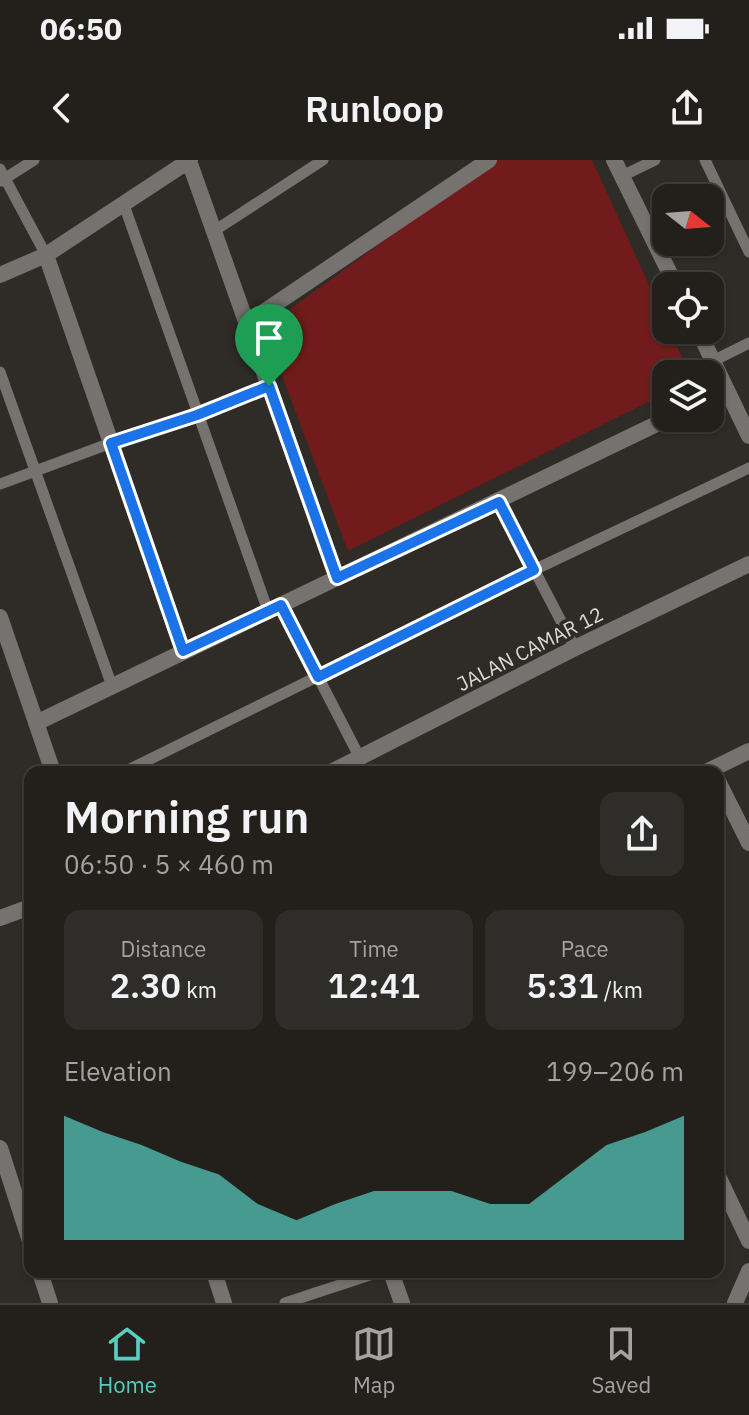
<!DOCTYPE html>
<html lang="en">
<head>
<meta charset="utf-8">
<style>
	:root { --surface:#23201c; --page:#2f2d29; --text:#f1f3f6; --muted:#a3a3a3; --line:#403e3b; --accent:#57cec1 }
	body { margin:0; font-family:"IBM Plex Sans",sans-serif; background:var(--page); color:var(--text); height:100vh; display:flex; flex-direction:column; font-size:30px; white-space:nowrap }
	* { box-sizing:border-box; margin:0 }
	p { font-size:26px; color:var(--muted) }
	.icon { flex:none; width:44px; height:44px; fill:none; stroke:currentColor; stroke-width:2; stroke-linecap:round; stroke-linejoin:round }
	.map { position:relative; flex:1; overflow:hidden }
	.side { position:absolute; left:24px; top:606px; width:700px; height:512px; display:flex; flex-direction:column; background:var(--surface); border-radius:16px; box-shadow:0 2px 6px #0004,0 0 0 2px var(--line) }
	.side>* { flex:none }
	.needle { width:52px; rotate:107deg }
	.tools { position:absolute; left:652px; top:24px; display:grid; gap:16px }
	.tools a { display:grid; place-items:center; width:72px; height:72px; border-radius:16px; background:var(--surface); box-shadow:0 2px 6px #0004,0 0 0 2px var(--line); font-size:40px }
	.pin { position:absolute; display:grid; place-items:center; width:68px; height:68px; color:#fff; margin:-82px -34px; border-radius:50% 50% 50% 0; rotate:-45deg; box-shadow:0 0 8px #0007 }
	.pin .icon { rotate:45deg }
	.round { display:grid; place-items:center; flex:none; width:84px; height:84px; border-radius:16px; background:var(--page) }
	.head { display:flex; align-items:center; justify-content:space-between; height:136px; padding:0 40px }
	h1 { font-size:44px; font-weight:600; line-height:60px }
	.metrics { display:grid; grid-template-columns:repeat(3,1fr); gap:12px; height:136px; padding:8px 40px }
	.metrics div { display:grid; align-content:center; border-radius:16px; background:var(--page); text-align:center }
	.metrics b { font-size:34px; font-weight:600 }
	.metrics small { font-size:22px; font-weight:400 }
	.metrics p { font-size:22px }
	.chart { height:224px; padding:16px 40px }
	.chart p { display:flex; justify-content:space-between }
	.chart svg { width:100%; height:144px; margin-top:8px; fill:var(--accent); opacity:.7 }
	.status { display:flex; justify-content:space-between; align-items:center; height:56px; padding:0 40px; background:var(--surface); direction:ltr }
	.status svg { height:22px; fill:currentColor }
	header { display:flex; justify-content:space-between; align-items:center; height:104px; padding:0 40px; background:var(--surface); font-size:36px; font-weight:600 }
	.menu { display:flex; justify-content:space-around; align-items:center; height:112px; border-top:2px solid var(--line); background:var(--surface); font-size:22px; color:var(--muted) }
	.menu a { display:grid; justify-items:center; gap:4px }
	.menu .on { color:var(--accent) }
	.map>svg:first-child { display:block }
</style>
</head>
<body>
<div class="status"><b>06:50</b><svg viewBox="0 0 49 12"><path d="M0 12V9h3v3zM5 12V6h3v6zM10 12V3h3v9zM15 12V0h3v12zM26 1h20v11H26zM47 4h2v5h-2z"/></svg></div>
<header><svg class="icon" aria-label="back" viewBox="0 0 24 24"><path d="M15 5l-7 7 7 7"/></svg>Runloop<svg class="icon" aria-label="share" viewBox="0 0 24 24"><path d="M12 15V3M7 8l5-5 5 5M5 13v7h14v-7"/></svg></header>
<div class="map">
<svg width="749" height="1143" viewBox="0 0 749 1143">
	<rect width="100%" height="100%" fill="#2f2b26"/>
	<!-- green -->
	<path fill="#721b1c" d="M495 0H592L666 162V170H670L689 214H666V233L348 391 264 168Z"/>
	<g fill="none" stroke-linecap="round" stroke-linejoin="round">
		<!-- lane -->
		<path stroke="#757270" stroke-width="11" d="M705 0 749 92
			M0 9 46 95
			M622 16 655 0
			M1 21 34 0
			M124 45 268 451
			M214 71 323 0
			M713 201 749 183
			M0 212 112 526
			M0 324 111 283 197 255 269 226
			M499 342 575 488
			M281 445 360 598
			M124 612 534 410 749 308
			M285 1143 379 1112"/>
		<!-- street -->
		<path stroke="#757270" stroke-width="16" d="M614 0 676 126
			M189 1 337 418
			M46 95 183 491
			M0 115 46 95 190 0
			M247 163 489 0
			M698 170 749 276
			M0 457 53 612
			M36 563 669 258
			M331 612 575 488 749 404
			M706 612 749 591
			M718 621 749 683
			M0 758 30 747
			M0 988 30 1081
			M718 1016 749 1081
			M40 1112 50 1143
			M214 1112 224 1143
			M391 1112 402 1143
			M735 1143 749 1111"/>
	</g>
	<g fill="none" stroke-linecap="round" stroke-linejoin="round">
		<!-- route casing -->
		<g stroke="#fff" stroke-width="16">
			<path id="route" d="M269 226 337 418 499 342 534 410 318 517 281 445 183 491 111 283 197 255Z"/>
		</g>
		<!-- route -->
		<use href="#route" stroke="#1a73e8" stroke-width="10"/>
	</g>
	<g text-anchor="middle" stroke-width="7" stroke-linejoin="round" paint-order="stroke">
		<!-- street labels -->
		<g font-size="20" fill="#dddad7" stroke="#2f2b26">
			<text transform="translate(530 489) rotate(-27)" y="7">JALAN CAMAR 12</text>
		</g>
	</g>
</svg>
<div class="tools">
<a><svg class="needle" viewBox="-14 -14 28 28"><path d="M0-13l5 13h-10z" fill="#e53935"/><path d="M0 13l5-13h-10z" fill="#a3a3a3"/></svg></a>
<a><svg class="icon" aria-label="locate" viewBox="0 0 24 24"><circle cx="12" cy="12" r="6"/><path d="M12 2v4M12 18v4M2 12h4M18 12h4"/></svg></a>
<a><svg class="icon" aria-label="layers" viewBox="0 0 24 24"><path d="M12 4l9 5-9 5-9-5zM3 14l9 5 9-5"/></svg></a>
</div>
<div class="pin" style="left:269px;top:226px;background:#1e9e55"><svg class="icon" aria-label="arrive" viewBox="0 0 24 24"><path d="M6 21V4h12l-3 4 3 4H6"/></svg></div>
<section class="side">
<div class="head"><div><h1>Morning run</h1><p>06:50 · 5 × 460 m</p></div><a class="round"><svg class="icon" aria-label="share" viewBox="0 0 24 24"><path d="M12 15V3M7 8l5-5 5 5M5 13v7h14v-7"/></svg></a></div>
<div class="metrics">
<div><p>Distance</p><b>2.30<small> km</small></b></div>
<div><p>Time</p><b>12:41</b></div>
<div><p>Pace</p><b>5:31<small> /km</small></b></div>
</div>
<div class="chart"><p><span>Elevation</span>199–206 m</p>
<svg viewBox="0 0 160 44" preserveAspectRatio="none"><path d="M0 44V6L10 11L20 15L30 20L40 24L50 33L60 38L70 33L80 29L90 29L100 29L110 33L120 33L130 24L140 15L150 11L160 6V44z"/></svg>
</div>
</section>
</div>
<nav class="menu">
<a class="on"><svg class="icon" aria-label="home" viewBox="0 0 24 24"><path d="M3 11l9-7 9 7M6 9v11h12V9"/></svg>Home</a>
<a><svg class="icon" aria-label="map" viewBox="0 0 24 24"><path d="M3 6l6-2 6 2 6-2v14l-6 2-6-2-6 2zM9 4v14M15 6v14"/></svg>Map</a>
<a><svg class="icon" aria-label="saved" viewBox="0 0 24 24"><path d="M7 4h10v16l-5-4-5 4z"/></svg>Saved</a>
</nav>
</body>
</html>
